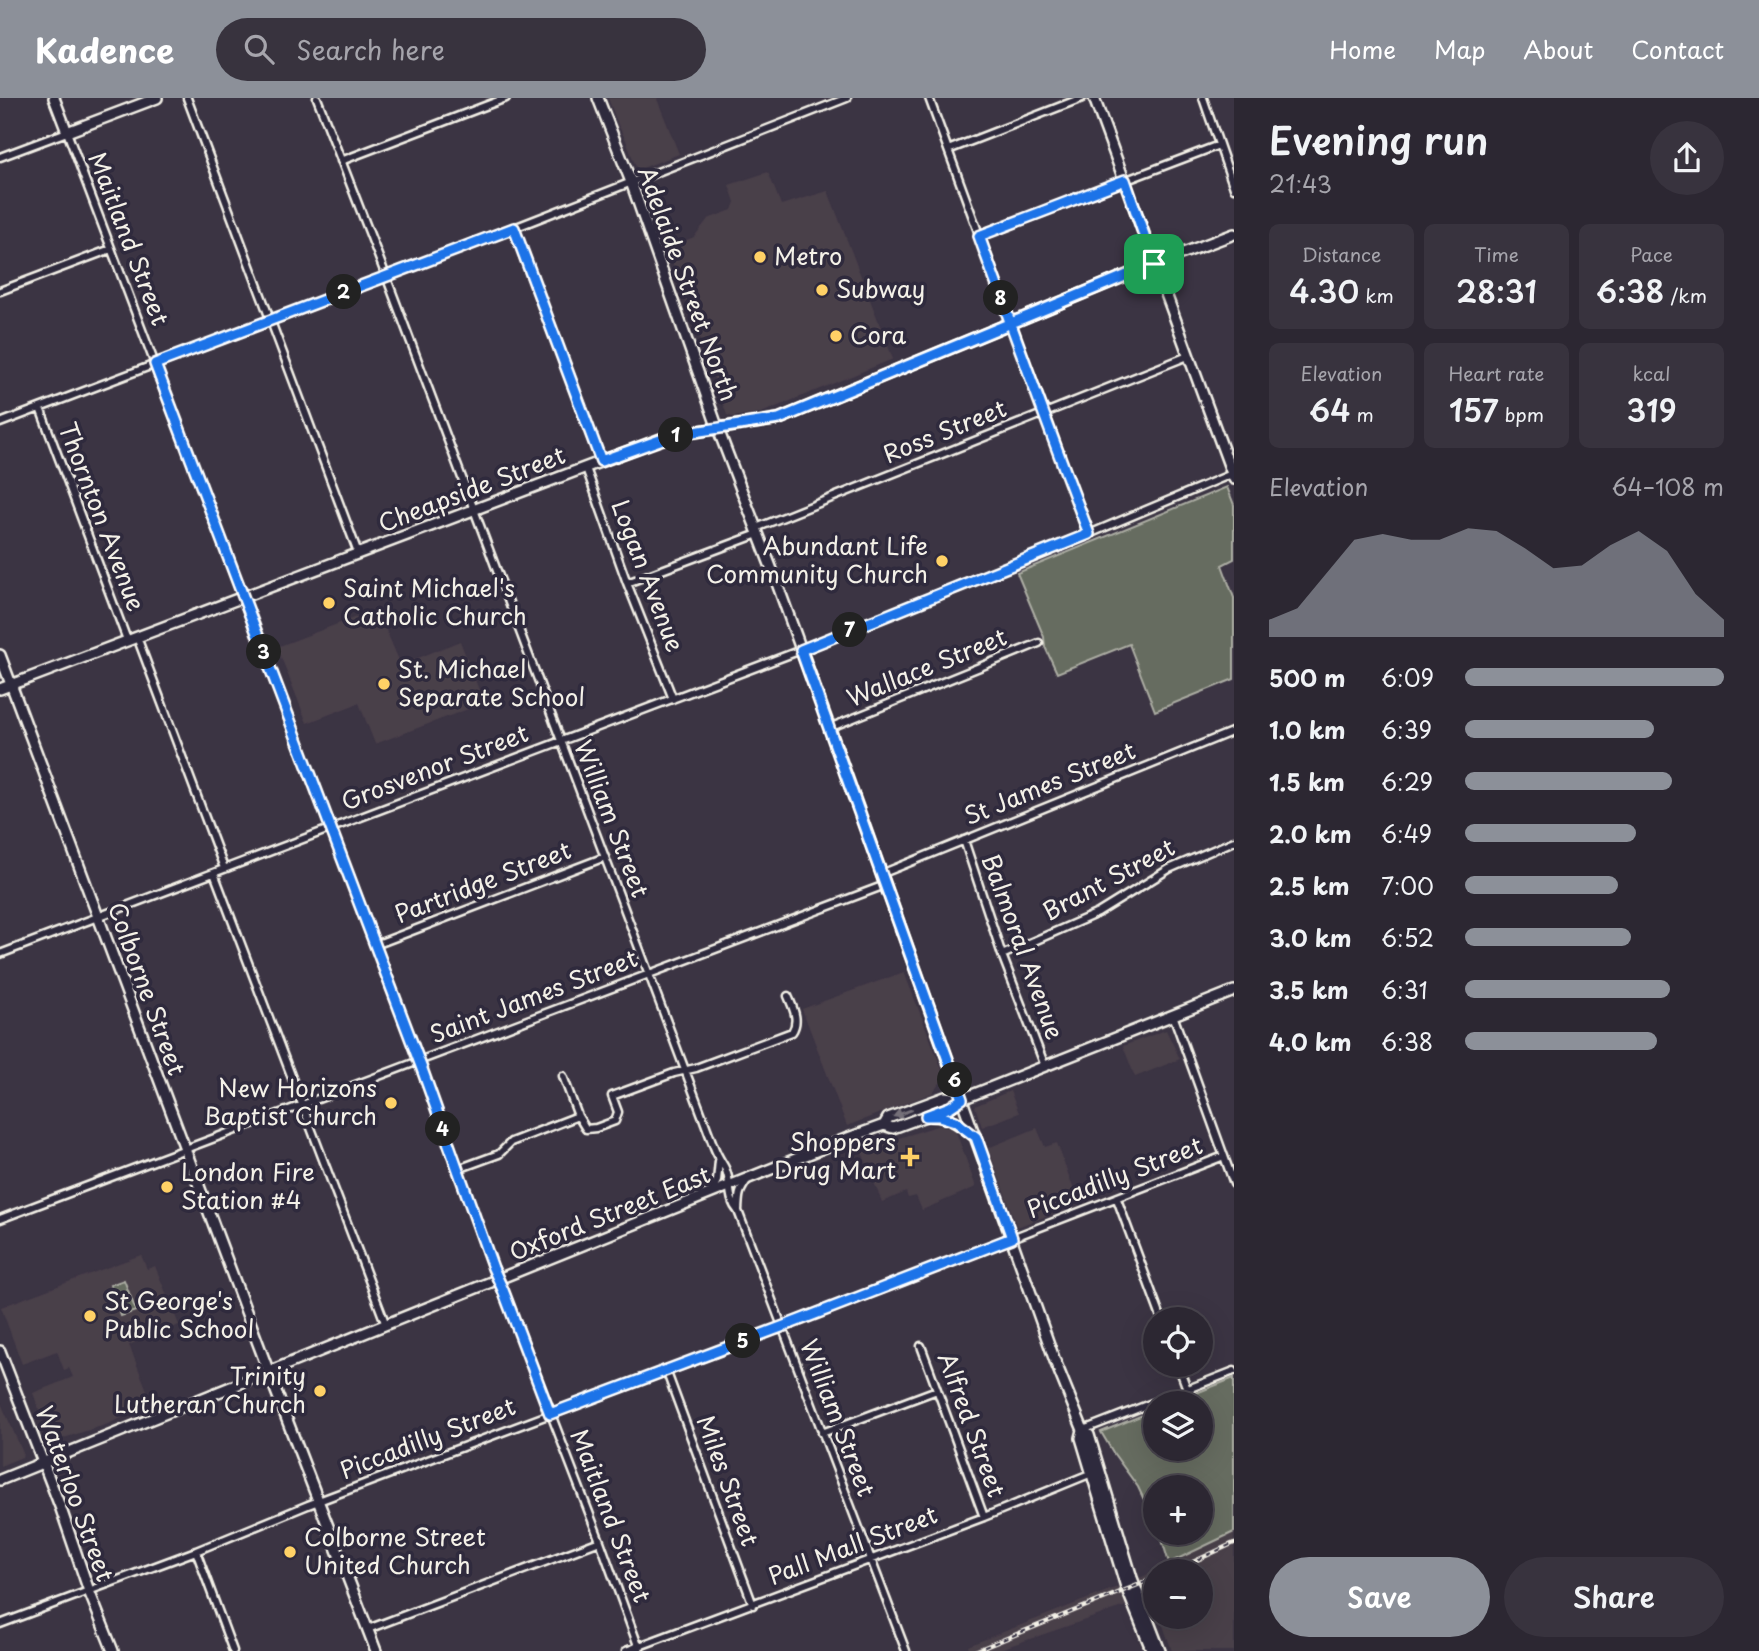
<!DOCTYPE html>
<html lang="en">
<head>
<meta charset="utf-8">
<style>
	:root { --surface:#2c2732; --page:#38333e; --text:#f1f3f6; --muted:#a6a5ac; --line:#48444d; --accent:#8c9099 }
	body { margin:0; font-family:"Playpen Sans",sans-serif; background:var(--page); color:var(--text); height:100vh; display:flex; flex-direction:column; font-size:26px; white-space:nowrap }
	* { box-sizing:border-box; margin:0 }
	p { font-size:23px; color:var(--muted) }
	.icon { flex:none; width:38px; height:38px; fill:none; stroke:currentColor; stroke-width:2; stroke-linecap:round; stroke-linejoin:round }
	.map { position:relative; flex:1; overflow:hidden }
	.side { display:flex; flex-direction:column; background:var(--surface); width:525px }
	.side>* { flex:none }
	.tools { position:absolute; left:1143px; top:1209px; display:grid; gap:14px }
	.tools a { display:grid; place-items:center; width:70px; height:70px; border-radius:50%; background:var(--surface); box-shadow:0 7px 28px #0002,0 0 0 2px var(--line); font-size:35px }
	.pin { position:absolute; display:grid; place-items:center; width:60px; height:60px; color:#fff; margin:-30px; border-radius:14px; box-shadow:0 4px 10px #0006 }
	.km { position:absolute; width:35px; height:35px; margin:-18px; border-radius:50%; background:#222; color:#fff; font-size:19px; line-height:35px; text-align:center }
	.round { display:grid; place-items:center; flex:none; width:74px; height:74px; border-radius:37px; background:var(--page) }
	.head { display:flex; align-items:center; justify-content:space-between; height:119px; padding:0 35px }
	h1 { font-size:38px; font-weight:600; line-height:52px }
	.figures { display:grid; grid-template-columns:repeat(3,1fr); gap:10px; height:119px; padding:7px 35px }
	.figures div { display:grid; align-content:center; border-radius:10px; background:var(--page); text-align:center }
	.figures b { font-size:30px; font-weight:600 }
	.figures small { font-size:19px; font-weight:400 }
	.figures p { font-size:19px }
	.chart { height:196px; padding:14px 35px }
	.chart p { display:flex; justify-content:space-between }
	.chart svg { width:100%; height:126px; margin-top:7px; fill:var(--accent); opacity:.7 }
	.action { display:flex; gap:14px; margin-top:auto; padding:14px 35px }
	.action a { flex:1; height:80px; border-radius:42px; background:var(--accent); color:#fff; font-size:28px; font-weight:600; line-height:80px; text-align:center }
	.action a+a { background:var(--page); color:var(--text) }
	ul { padding:0 35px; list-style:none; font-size:23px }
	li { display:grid; grid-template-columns:112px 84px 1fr; align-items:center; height:52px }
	li i { height:18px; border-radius:9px; background:var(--accent) }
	header { display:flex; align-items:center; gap:42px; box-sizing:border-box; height:98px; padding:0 35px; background:var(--accent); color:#fff }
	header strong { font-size:33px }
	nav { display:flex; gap:38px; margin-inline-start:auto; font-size:24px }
	.search { width:490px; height:63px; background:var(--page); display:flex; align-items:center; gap:18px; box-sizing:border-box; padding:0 24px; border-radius:38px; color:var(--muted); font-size:26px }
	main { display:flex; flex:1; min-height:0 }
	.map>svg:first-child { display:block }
</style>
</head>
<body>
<header>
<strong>Kadence</strong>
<div class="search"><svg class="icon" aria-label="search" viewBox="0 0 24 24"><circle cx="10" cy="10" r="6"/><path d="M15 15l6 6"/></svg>Search here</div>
<nav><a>Home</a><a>Map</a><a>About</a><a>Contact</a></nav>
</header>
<main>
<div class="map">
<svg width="1234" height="1553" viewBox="0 0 1234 1553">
	<rect width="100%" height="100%" fill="#3b3443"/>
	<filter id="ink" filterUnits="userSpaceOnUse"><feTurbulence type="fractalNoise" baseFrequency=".0143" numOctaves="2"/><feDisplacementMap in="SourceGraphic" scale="14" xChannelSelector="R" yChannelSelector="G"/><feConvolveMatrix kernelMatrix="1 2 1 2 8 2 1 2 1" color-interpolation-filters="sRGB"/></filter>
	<g filter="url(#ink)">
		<!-- built -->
		<path fill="#4a3f4a" d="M608 0H658L657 1 679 56 637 72 626 42 618 27Z
			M768 74 781 107 828 93 893 261 761 315 733 319 727 317 667 150 694 139 708 121 732 112 735 104 729 87Z
			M377 511 401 567 460 543 484 605 375 646 359 605 307 625 277 549Z
			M904 874 945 979 932 995 847 1028 802 911Z
			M1166 932 1180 961 1135 979 1123 948Z
			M1010 993 1019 1015 982 1029 975 1008Z
			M940 1027 955 1031 976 1089 922 1112 916 1098 908 1100 906 1094 882 1104 861 1052Z
			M1037 1030 1045 1049 1057 1045 1079 1106 1017 1129 988 1050Z
			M141 1157 147 1171 155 1168 179 1227 129 1247 152 1305 108 1326 51 1344 33 1295 73 1279 69 1270 64 1272 57 1253 22 1266 1 1209Z
			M0 1303 23 1355 22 1359 0 1368Z
			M1234 1434V1553H1172L1160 1519H1200V1474H1155V1506L1152 1499 995 1553H970L968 1548 1140 1480Z"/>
		<!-- green -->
		<path fill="#666c60" stroke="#adaea4" stroke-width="2" d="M1227 389 1234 407V461L1222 467 1234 500V581L1155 613 1129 546 1057 575 1045 549 1044 539 1017 475Z
			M124 1182 136 1213 121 1218 110 1187Z
			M1234 1280V1434L1169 1465 1160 1435H1200V1390H1155V1425L1138 1389 1114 1356 1101 1334 1155 1312V1351H1200V1306L1171 1305Z"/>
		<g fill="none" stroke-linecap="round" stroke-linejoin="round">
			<!-- street casing -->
			<g stroke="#f4f1e8" stroke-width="11">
				<path id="street" d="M187 0 358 455
					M317 0 386 178 714 1049C717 1057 721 1063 725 1070 732 1084 727 1101 738 1113L906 1553
					M929 0 1089 436
					M1203 0 1234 90
					M948 52 1082 0
					M0 59 67 34 422 971 493 1170 503 1192 600 1443 640 1553
					M341 63 506 0
					M514 130 601 363
					M979 138 1219 47
					M0 193 111 151
					M40 310 127 542
					M0 325 514 130 847 0
					M586 370 627 485 673 601
					M756 430 1188 258
					M627 485 758 436
					M137 539 224 770
					M829 630 1039 545
					M964 742 1002 857 1045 968
					M214 775 386 1227
					M881 776 1234 633
					M375 847 605 759
					M0 856 801 552 1089 436 1234 375
					M1002 857 1098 815 1169 771 1234 743
					M1173 917 1234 1086
					M563 978 578 1018 586 1031 596 1030 615 1023 618 1014 612 998 674 975 696 970 792 934C800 922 793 910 788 898
					M458 1071 499 1056 511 1044 578 1018
					M711 1094 717 1083 719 1063
					M1117 1101 1162 1222
					M738 1113C739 1097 738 1095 748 1081
					M0 1121 885 787
					M921 1248 984 1419
					M1178 1267 1187 1291
					M666 1272 753 1507
					M1083 1332 1234 1273
					M822 1335 937 1292
					M196 1453 233 1553
					M0 1526 196 1453 308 1407 782 1229 1224 1058
					M368 1531 600 1443
					M626 1553 984 1419 1092 1375"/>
			</g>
			<!-- secondary casing -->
			<g stroke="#f4f1e8" stroke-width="14">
				<path id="secondary" d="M54 0 67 34 157 0
					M598 0 631 84 718 331 774 477 827 623 1055 1263 1083 1332 1089 1337 1132 1480 1160 1553
					M1094 0 1234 381
					M0 557 274 1288 376 1553
					M0 591 658 342 674 337 779 321 1154 166 1234 136
					M931 1018C949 1018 961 1027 974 1038
					M884 1027 893 1030 950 1009 962 1001 1234 893
					M0 1253 61 1411 89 1493 113 1553
					M1083 1332 1081 1340 1126 1489 1152 1553
					M0 1382 848 1040 884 1027 888 1020 945 999 962 1001"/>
			</g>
			<!-- street -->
			<use href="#street" stroke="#2f2a3d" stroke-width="6"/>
			<!-- secondary -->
			<use href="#secondary" stroke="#2f2a3d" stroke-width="9"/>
			<!-- rail casing -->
			<g stroke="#f4f1e8" stroke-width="4.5">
				<path id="rail" d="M1171 1474 1234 1445
					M975 1553 1155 1480"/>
			</g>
			<!-- rail -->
			<use href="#rail" stroke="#2f2a3d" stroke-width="2" stroke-dasharray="5" stroke-linecap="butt"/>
		</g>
		<!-- one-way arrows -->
		<defs><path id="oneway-solid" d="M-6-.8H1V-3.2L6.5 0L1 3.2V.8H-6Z" transform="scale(1.75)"/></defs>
		<use fill="#747079" href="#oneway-solid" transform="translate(903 1015) rotate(160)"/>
	</g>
	<g fill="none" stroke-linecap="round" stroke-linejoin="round" filter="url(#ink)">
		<!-- route casing -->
		<g stroke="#fff" stroke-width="14">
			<path id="route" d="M1154 166 779 321 674 337 601 363 514 130 155 266 422 971 493 1170 503 1192 550 1316 792 1225 1012 1140 976 1039 955 1023 939 1018H926L950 1009 962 1001 801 552 1089 436C1051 337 1015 238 979 138L1125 82 1154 166"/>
		</g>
		<!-- route -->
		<use href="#route" stroke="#1a73e8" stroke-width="9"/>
	</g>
	<!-- markers -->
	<g fill="#ffd166" stroke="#2f2a3d" stroke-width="2.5">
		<circle cx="760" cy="159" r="7"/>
		<circle cx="822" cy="192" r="7"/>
		<circle cx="836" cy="238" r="7"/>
		<circle cx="942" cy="463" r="7"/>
		<circle cx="329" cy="505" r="7"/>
		<circle cx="384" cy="586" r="7"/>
		<circle cx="391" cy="1005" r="7"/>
		<path d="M906.5 1048.5h7v7h7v7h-7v7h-7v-7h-7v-7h7z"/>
		<circle cx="167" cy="1089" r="7"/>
		<circle cx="90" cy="1218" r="7"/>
		<circle cx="320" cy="1293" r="7"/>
		<circle cx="290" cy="1454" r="7"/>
	</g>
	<g text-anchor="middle" stroke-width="7" stroke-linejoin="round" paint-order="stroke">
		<!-- street labels -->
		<g font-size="24" fill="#f4f1e8" stroke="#2f2a3d">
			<text transform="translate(128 141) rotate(69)" y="8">Maitland Street</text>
			<text transform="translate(687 186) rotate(70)" y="8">Adelaide Street North</text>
			<text transform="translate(945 334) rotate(-22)" y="8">Ross Street</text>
			<text transform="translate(472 392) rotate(-21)" y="8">Cheapside Street</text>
			<text transform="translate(101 419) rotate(69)" y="8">Thornton Avenue</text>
			<text transform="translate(647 478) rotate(69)" y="8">Logan Avenue</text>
			<text transform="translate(927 570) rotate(-22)" y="8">Wallace Street</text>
			<text transform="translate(435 670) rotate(-21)" y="8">Grosvenor Street</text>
			<text transform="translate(1050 686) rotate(-22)" y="8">St James Street</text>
			<text transform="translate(611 721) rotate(69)" y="8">William Street</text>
			<text transform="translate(1109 782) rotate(-28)" y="8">Brant Street</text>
			<text transform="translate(483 785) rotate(-21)" y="8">Partridge Street</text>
			<text transform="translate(1022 849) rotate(70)" y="8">Balmoral Avenue</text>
			<text transform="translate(146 891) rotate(70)" y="8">Colborne Street</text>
			<text transform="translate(534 899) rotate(-21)" y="8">Saint James Street</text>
			<text transform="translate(1115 1080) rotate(-21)" y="8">Piccadilly Street</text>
			<text transform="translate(610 1116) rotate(-22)" y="8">Oxford Street East</text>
			<text transform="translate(837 1320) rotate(69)" y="8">William Street</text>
			<text transform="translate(971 1327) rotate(70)" y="8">Alfred Street</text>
			<text transform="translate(428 1341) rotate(-21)" y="8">Piccadilly Street</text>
			<text transform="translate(727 1383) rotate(70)" y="8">Miles Street</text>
			<text transform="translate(74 1396) rotate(70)" y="8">Waterloo Street</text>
			<text transform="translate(610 1418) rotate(69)" y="8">Maitland Street</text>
			<text transform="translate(853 1448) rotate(-21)" y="8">Pall Mall Street</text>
		</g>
		<!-- poi labels -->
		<g font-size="24" fill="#f4f1e8" stroke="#2f2a3d" text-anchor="start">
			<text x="774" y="167">Metro</text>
			<text x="836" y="200">Subway</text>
			<text x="850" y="246">Cora</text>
			<text x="928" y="457" text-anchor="end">Abundant Life<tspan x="928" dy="28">Community Church</tspan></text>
			<text x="343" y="499">Saint Michael's<tspan x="343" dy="28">Catholic Church</tspan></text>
			<text x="398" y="580">St. Michael<tspan x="398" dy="28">Separate School</tspan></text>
			<text x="377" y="999" text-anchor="end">New Horizons<tspan x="377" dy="28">Baptist Church</tspan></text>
			<text x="896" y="1053" text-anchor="end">Shoppers<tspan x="896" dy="28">Drug Mart</tspan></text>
			<text x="181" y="1083">London Fire<tspan x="181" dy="28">Station #4</tspan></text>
			<text x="104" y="1212">St George's<tspan x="104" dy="28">Public School</tspan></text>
			<text x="306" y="1287" text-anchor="end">Trinity<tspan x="306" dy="28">Lutheran Church</tspan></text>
			<text x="304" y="1448">Colborne Street<tspan x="304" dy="28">United Church</tspan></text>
		</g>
	</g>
</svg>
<div class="tools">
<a><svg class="icon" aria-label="locate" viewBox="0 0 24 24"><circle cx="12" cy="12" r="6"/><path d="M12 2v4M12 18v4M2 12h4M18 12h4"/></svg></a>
<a><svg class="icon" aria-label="layers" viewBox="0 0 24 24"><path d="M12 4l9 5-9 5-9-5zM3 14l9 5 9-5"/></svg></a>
<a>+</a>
<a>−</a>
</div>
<div class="pin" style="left:1154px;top:166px;background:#1e9e55"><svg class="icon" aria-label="arrive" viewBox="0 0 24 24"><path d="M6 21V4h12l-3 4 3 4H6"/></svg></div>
<b class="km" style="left:676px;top:337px">1</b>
<b class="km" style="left:344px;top:194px">2</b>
<b class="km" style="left:264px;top:554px">3</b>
<b class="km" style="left:443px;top:1031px">4</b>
<b class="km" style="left:743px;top:1243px">5</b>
<b class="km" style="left:955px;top:982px">6</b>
<b class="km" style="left:850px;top:532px">7</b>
<b class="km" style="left:1001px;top:200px">8</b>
</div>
<section class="side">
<div class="head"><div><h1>Evening run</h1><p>21:43</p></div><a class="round"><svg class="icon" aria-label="share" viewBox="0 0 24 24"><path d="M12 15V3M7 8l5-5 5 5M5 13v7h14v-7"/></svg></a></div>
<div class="figures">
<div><p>Distance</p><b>4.30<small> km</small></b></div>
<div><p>Time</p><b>28:31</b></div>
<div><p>Pace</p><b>6:38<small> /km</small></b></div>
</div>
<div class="figures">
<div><p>Elevation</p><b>64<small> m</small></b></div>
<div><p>Heart rate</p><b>157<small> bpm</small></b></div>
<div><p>kcal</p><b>319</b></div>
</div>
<div class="chart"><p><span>Elevation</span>64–108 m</p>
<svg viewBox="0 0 160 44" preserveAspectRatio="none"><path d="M0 44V38L10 34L20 22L30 10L40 8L50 10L60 10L70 6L80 7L90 13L100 20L110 19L120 12L130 7L140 14L150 29L160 38V44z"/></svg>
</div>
<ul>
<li><b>500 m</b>6:09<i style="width:100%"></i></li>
<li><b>1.0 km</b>6:39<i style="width:73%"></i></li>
<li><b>1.5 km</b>6:29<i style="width:80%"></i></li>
<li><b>2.0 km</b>6:49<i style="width:66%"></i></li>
<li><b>2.5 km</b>7:00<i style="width:59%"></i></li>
<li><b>3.0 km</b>6:52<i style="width:64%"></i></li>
<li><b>3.5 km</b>6:31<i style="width:79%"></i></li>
<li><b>4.0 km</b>6:38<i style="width:74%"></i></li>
</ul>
<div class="action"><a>Save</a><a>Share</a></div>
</section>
</main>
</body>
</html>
